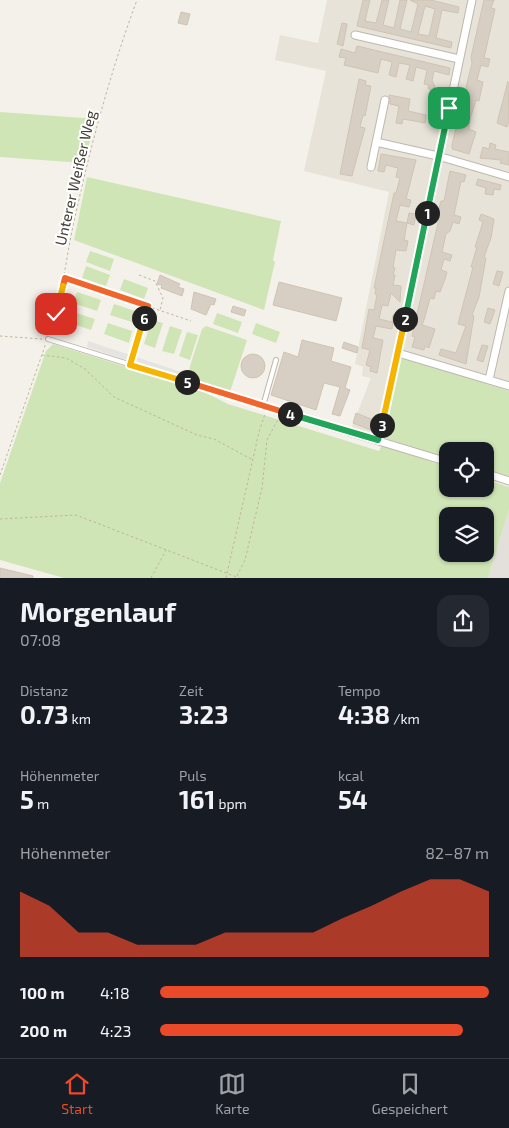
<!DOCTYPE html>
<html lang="de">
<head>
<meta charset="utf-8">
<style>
	:root { --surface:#171b24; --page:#242831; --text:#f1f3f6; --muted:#9ea1a6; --line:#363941; --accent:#ea492a }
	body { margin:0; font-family:"Exo 2",sans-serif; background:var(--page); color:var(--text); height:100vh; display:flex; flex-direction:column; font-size:19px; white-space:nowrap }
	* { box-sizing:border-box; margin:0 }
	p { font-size:16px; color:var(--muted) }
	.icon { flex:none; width:28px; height:28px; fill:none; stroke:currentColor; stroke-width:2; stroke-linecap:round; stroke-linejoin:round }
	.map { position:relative; height:578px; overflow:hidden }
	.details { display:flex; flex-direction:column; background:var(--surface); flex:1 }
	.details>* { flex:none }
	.fabs { position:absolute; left:439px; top:442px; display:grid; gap:10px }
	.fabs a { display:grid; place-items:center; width:55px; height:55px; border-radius:10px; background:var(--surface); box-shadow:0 1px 4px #0004; font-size:25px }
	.pin { position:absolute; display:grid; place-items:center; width:42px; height:42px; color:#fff; margin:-21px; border-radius:10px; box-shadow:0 2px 8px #0006 }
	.km { position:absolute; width:25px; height:25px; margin:-12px; border-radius:50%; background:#222; color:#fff; font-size:14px; line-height:25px; text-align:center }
	.round { display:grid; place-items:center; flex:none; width:52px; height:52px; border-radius:15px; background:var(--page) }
	.headline { display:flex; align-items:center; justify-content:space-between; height:85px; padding:0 20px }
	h1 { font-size:28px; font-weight:700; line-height:38px }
	.metrics { display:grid; grid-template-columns:repeat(3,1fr); gap:8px; height:85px; padding:5px 20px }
	.metrics div { display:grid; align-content:center }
	.metrics b { font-size:25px; font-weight:700 }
	.metrics small { font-size:14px; font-weight:400 }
	.metrics p { font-size:14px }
	.chart { height:140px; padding:10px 20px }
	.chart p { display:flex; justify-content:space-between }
	.chart svg { width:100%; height:90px; margin-top:5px; fill:var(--accent); opacity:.7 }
	ul { padding:0 20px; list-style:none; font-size:16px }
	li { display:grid; grid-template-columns:80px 60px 1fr; align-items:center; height:38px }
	li i { height:12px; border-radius:6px; background:var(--accent) }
	.tabs { display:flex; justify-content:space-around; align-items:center; height:70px; border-top:1px solid var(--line); background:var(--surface); font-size:14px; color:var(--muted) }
	.tabs a { display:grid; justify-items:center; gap:2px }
	.tabs .active { color:var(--accent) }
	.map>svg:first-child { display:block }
</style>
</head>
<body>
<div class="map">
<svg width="509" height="578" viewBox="0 0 509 578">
	<rect width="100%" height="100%" fill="#f4f1ea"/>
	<!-- residential -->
	<path fill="#e7e3d8" d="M327 0H509V382L395 348 379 434 373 437 351 429 371 378 362 376 363 367 355 364 389 192 304 171 326 71 275 60 280 35 318 43Z"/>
	<!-- industrial -->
	<path fill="#e3e0db" d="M509 509V578H488Z"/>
	<!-- green -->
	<path fill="#cfe5b6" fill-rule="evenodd" d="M0 112 97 119 83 163 0 157Z
		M87 177 281 221 273 260 275 262 264 310 74 240Z
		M90 251 114 259 110 271 86 262Z
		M86 266 110 275 106 286 82 278Z
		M124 279 148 288 144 299 120 290Z
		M77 292 101 300 97 311 73 303Z
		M114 304 138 312 135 323 110 315Z
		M70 311 95 319 91 330 67 322Z
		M217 313 242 322 238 333 213 324Z
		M152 320 163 323 155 348 144 344Z
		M108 323 132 331 129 343 104 334Z
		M256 323 280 332 276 343 252 334Z
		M170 326 182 330 174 354 162 351Z
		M206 326 247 340 230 392 189 378 190 366 202 329Z
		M187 332 198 335 190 360 179 356Z
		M53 344 200 390 228 404 379 451 382 445 447 467 448 489H485V479L509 487V509L488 578H64L0 560V483L46 351ZM448 516H485V554H448Z
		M400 356 509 391V477L485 469V451H448L447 458 387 439 384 433Z"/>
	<!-- parking -->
	<path fill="#e5e4e1" d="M88 341 184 373 182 378 87 347Z"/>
	<!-- building -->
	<path fill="#d7cfc3" stroke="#cfc4b3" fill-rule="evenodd" d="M363 0H370L365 21 376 23 382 0H389L383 25 394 28 400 0H407L400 29 411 32 418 4 410 0H431L459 7 458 13 442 10 436 38 452 42 451 48 357 26ZM425 6 435 9 429 36 418 34Z
		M484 0H494L491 8 495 9 484 58 490 59 488 67 481 65 477 80 483 82 479 101 476 100 470 119 469 129 476 132 469 154 452 149V145L472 63 471 57Z
		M181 12 190 14 187 25 178 23Z
		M342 23 347 24 343 46 337 44Z
		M357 46 450 68 449 75 434 71 432 81 435 86 432 91 428 88 429 85 424 84 427 70 416 67 413 81 406 79 410 65 399 63 396 77 389 75 392 62 381 59 378 73 344 65 346 58 339 57 341 49 355 53Z
		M359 79 366 81 365 85 371 86 365 116 363 115 360 127 365 128 352 176 340 174Z
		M508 81 509 121 507 127 497 123Z
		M389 95 410 99 408 111 426 115 425 123 403 119 402 124 396 123 399 106 390 104Z
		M490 143 496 145 495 149 509 152V165L500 163 501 160 480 158 483 147 489 149Z
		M381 154 416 160 406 199 411 200 409 207 400 205 396 221 407 223 409 213 416 214 414 225 407 223 404 240 408 241 406 251 396 250 393 267 395 268 393 275H395L393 285 401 286 400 302 391 293 388 306 382 305 379 319 392 322 393 315 399 317 398 323 393 322 392 329 376 326 373 338 383 340 377 373 370 371 371 367 366 365 370 350 362 348 369 309 374 310 377 295 375 294 376 288H374L394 193H396L400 178 396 177 398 168 386 165 384 172 378 171Z
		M450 171 466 175 464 182 461 181 454 215 461 217 459 224 453 222 450 231 446 234 442 252 452 255 450 261 444 259 441 270 447 272 445 279 440 292 436 291 434 299 430 298 425 317 422 325 435 329 429 348 425 346 424 350 412 347 415 337 412 336 438 223 439 208 441 201H444Z
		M478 179 501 185 500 190 494 189 493 195 485 194 486 188 476 185Z
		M481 214 494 219 491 238 484 257 486 258 479 297 472 315 474 316 466 364 439 355 441 349 456 353 466 326 458 324 473 267H471L477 247H475L483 222 479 220Z
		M497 271 503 272 499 286 493 284Z
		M160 275 180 284 178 287 184 289 182 296 161 288 162 285 157 284Z
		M279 282 342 298 336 321 273 305Z
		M194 292 216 299 214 305 211 304 206 315 191 309Z
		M233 306 246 310 244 316 231 312Z
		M488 308 495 310 490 324 484 322Z
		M302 340 334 348 331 361 351 367 345 388 350 390 340 416 332 414 340 387 324 383 316 410 271 395 284 352 298 357Z
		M344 342 358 347 357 353 342 348Z
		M482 345 488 346 483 362 477 360Z
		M241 366a12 12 0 1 1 24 0a12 12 0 1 1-24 0Z
		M356 413 376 421 373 431 353 423Z
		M0 568 33 576V578H0Z"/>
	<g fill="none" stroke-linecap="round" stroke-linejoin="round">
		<!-- service casing -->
		<g stroke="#beb8ad" stroke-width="6">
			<path id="service" d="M48 339 286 413
				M263 406 276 360"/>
		</g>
		<!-- minor casing -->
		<g stroke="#beb8ad" stroke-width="9">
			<path id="minor" d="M472 0 398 353 509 386
				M355 35 459 59
				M376 142 438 156 509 177
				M371 167 385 100
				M489 380 509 291
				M286 413 448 462
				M485 473 509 481"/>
		</g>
		<!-- path -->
		<path stroke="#bfb49f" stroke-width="1" stroke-dasharray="2.5 2.5" stroke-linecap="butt" d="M139 275 155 281 163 298 160 310
			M67 279 191 321
			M50 333C63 294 66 256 75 217 91 144 111 70 137 0
			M0 336 42 339
			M42 355 66 358 85 369 114 397 197 435 214 439 253 460
			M132 359 148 306
			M380 435 396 361
			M0 475 46 343
			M0 519 76 515 239 578
			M237 576 245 560 262 488 267 440 277 421 280 418
			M151 578 166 550
			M226 578 259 432 265 414"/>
		<!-- service -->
		<use href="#service" stroke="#fff" stroke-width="4"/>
		<!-- minor -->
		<use href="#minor" stroke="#fff" stroke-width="7"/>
	</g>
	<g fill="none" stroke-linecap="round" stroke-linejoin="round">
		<!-- split-1 casing -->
		<g stroke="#fff" stroke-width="10">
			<path id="split-1" d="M427 213 449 108"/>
		</g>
		<!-- split-2 casing -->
		<g stroke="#fff" stroke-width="10">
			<path id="split-2" d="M405 319 427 213"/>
		</g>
		<!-- split-3 casing -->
		<g stroke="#fff" stroke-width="10">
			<path id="split-3" d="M382 425 405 319"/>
		</g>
		<!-- split-4 casing -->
		<g stroke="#fff" stroke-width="10">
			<path id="split-4" d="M290 414 378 440 382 425"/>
		</g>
		<!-- split-5 casing -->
		<g stroke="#fff" stroke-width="10">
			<path id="split-5" d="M187 382 290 414"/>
		</g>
		<!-- split-6 casing -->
		<g stroke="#fff" stroke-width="10">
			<path id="split-6" d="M144 318 130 365 187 382"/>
		</g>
		<!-- split-7 casing -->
		<g stroke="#fff" stroke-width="10">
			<path id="split-7" d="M63 286 65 278 148 306 144 318"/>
		</g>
		<!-- split-8 casing -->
		<g stroke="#fff" stroke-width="10">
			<path id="split-8" d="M56 314 63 286"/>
		</g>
		<!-- split-1 -->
		<use href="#split-1" stroke="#22a559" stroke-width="6"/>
		<!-- split-2 -->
		<use href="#split-2" stroke="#22a559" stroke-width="6"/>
		<!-- split-3 -->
		<use href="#split-3" stroke="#f5b400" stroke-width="6"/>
		<!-- split-4 -->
		<use href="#split-4" stroke="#22a559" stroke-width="6"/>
		<!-- split-5 -->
		<use href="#split-5" stroke="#f0652b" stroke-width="6"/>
		<!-- split-6 -->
		<use href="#split-6" stroke="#f5b400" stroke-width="6"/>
		<!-- split-7 -->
		<use href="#split-7" stroke="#f0652b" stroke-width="6"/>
		<!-- split-8 -->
		<use href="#split-8" stroke="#f5b400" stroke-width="6"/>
	</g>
	<g text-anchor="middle" stroke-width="4" stroke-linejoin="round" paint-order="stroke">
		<!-- street labels -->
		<g font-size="15" fill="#474138" stroke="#fff">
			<text transform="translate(76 178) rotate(-77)" y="5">Unterer Weißer Weg</text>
		</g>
	</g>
</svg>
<div class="fabs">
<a><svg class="icon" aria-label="locate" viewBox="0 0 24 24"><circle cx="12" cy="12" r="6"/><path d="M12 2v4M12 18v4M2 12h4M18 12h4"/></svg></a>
<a><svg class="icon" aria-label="layers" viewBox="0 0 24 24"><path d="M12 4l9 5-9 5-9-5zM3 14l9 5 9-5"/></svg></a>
</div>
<div class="pin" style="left:449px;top:108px;background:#1e9e55"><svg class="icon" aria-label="arrive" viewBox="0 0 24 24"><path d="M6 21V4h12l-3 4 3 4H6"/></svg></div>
<div class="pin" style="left:56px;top:314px;background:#d93025"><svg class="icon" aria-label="check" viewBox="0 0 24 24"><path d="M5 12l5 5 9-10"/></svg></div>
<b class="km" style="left:427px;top:213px">1</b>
<b class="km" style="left:405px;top:319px">2</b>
<b class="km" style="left:382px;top:425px">3</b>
<b class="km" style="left:290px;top:414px">4</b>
<b class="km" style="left:187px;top:382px">5</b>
<b class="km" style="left:144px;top:318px">6</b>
</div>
<section class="details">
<div class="headline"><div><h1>Morgenlauf</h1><p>07:08</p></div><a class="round"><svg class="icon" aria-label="share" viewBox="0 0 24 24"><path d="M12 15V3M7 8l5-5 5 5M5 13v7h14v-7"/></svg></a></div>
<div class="metrics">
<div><p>Distanz</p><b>0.73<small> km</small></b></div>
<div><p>Zeit</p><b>3:23</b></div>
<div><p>Tempo</p><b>4:38<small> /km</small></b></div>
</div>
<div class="metrics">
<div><p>Höhenmeter</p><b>5<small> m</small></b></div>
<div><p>Puls</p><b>161<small> bpm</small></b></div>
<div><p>kcal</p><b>54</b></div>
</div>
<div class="chart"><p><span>Höhenmeter</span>82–87 m</p>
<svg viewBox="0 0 160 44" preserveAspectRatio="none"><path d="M0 44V12L10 19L20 32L30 32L40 38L50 38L60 38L70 32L80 32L90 32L100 32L110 25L120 19L130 12L140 6L150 6L160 12V44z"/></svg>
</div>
<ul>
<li><b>100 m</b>4:18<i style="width:100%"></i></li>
<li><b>200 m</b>4:23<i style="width:92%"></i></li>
</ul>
</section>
<nav class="tabs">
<a class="active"><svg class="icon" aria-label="home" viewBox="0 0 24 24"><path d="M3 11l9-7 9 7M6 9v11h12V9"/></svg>Start</a>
<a><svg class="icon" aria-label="map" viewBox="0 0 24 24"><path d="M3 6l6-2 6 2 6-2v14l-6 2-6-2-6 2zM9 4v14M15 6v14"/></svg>Karte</a>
<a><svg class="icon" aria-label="saved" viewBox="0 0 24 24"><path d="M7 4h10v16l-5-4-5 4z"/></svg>Gespeichert</a>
</nav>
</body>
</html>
